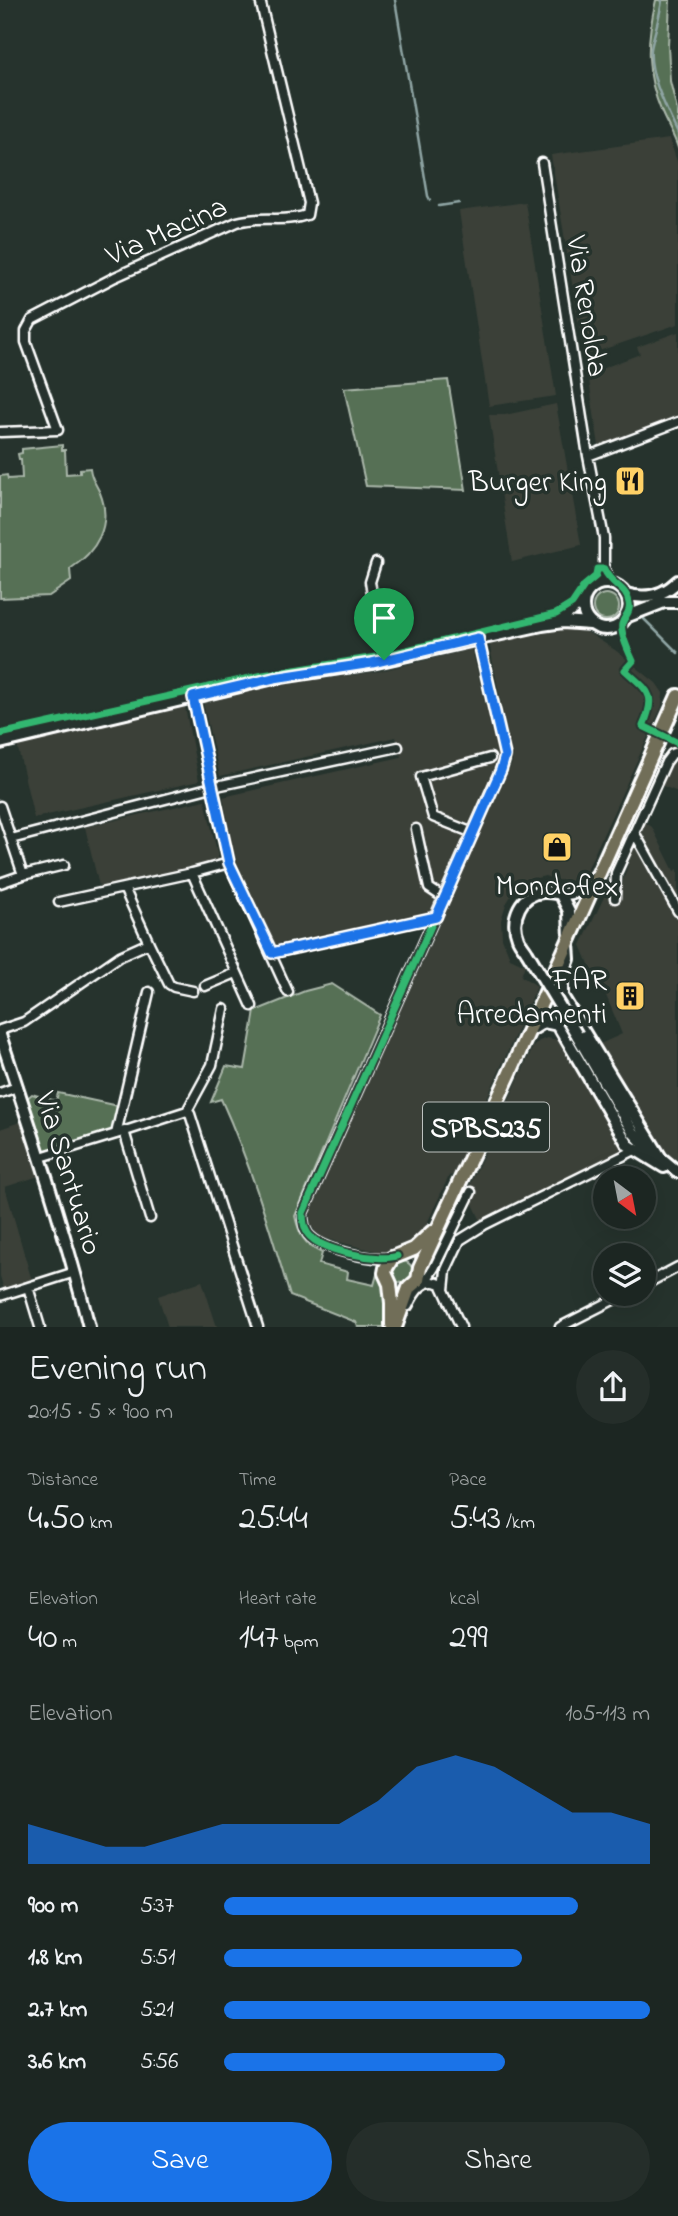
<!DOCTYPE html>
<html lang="en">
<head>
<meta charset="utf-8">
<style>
	:root { --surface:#1c2622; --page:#252e2a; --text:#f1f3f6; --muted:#a0a5a5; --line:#3a4340; --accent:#1a73e8 }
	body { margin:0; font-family:"Indie Flower",sans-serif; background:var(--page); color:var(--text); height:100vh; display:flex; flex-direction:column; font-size:26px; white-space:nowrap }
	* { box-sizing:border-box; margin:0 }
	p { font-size:23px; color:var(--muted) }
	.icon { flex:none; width:38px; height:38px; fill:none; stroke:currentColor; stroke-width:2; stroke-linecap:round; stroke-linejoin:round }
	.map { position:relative; height:1327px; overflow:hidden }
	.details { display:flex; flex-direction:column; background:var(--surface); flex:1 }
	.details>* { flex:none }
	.needle { width:46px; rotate:148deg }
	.buttons { position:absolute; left:593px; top:1166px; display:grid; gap:14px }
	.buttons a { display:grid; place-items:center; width:63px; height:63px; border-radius:50%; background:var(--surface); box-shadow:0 7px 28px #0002,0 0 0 2px var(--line); font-size:35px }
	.pin { position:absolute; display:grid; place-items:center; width:60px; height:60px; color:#fff; margin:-72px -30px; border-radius:50% 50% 50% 0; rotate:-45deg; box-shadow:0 0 7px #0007 }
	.pin .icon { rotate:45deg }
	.round { display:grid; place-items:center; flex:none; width:74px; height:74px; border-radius:37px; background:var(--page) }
	.head { display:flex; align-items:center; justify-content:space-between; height:119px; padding:0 28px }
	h1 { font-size:38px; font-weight:600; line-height:52px }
	.stats { display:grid; grid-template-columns:repeat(3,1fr); gap:10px; height:119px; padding:7px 28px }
	.stats div { display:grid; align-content:center }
	.stats b { font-size:35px; font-weight:600 }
	.stats small { font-size:19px; font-weight:400 }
	.stats p { font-size:19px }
	.chart { height:196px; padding:14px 28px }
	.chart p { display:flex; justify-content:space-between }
	.chart svg { width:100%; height:126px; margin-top:7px; fill:var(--accent); opacity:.7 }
	.cta { display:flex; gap:14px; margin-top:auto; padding:14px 28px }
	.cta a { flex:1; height:80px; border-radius:42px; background:var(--accent); color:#fff; font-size:28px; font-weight:600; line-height:80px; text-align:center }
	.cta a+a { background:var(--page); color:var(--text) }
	ul { padding:0 28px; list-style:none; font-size:23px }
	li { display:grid; grid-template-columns:112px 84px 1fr; align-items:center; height:52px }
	li i { height:18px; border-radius:9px; background:var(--accent) }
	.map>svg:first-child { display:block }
</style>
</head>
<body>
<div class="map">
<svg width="678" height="1327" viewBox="0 0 678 1327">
	<rect width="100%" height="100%" fill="#26332d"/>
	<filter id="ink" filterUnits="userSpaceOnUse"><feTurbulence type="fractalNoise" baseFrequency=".0143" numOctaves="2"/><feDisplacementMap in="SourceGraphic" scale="14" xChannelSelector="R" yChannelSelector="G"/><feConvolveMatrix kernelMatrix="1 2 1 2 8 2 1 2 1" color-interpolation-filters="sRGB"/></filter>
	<g filter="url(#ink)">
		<!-- built -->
		<path fill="#3b4139" d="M669 139 678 164V324L584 356 551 155Z
			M525 202 556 396 489 406 459 211Z
			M678 332V416L599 446 588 374 640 354 637 347Z
			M556 404 581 545 512 562 489 415H505Z
			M560 628 587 632 615 650 656 683 663 693 662 706 586 872 575 881 557 880 545 876 532 879 517 886 506 904 501 920 502 938 510 958 525 965 521 976 537 986 474 1127 473 1136 457 1173 449 1176 422 1234 407 1245 383 1253 323 1238 316 1233 311 1225V1209L512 762 489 642Z
			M472 649 498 751V765L432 912 275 945 233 855 223 797 401 757 396 737 220 776 203 703 271 686 380 671Z
			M185 707 199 781 34 818 17 744Z
			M678 745V792L658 784Z
			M205 800 219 861 100 890 85 827Z
			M642 820 652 827 674 871 678 869V1162L663 1149 598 1045 622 1034 596 971H592L581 945 607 891 617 900Z
			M547 1038 558 1040 563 1045 623 1149 481 1221 467 1191 533 1047 539 1041Z
			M23 1121 39 1176 5 1187 32 1281 4 1290 0 1276V1129Z
			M202 1281 217 1327H168L158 1296Z"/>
		<!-- green -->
		<path fill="#566f55" stroke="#aab7aa" stroke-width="2" d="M656 0H670L668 46 670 81 678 114V148C674 135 667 125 662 113 645 72 646 42 656 0Z
			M448 380 466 490 366 486 344 388Z
			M62 445V450H65L66 474 80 473V469L90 468C91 479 96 484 100 493 113 525 96 552 70 569L71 581 49 596 0 598V476L7 475 8 479 22 478 21 459H19L18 454 22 453V449Z
			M593 607a13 13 0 1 1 26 0a13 13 0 1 1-26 0Z
			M332 984 380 1015 295 1216C299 1234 304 1245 322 1253L319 1264 348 1272 347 1279 374 1285 378 1271 387 1291 388 1327H358L356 1322 290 1296C270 1229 250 1163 221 1099L211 1102 226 1066 245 1069 255 1011 305 991Z
			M58 1093 118 1106 112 1133 44 1153 25 1100 32 1094 56 1101Z
			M391 1272a11 11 0 1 1 22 0a11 11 0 1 1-22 0Z"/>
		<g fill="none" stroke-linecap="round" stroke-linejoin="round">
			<!-- stream -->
			<path stroke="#8fa5a4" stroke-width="2.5" d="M395 0 428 196 430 200
				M662 0C660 17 654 33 651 49 648 74 668 112 678 134
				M439 206 459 203
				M641 616 678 653"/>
			<!-- street casing -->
			<g stroke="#fff" stroke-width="13">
				<path id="street" d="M542 163 588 456 604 538V569L595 586
					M0 432 58 430 26 342V331L32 320 115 277 237 222C260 215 285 223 307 215L309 203 260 0
					M588 456 678 422
					M376 563 370 582 384 660
					M604 569 610 581 614 584
					M193 697 229 863 288 992
					M0 806 23 875 64 865
					M416 829 429 888 444 898
					M634 832 678 911
					M473 833 433 817 421 777 490 758
					M11 839 212 787 398 747
					M229 863 192 873 252 1006
					M0 883 23 875
					M124 888 149 943
					M615 898 616 873 666 762 672 754 678 752
					M59 902 192 873
					M272 953 436 917
					M205 986 236 973
					M149 992 116 1134 187 1111 190 1114 258 1327
					M0 1030 24 1022 120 956 149 943 169 984 174 987 193 991
					M0 1093 17 1087
					M187 1111 212 1065 224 1009
					M124 1131 150 1218
					M41 1157 116 1134
					M392 1257C374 1262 320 1249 308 1234 304 1228 303 1221 303 1213L504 762 505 756 478 638
					M424 1284 434 1268 471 1192
					M644 1285 678 1267
					M442 1286 461 1327
					M28 1287 40 1327
					M444 1290 446 1270 460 1240 484 1225 635 1150
					M0 1296 75 1272
					M408 1306C414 1293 424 1276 441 1284
					M560 1327 627 1293"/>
			</g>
			<!-- secondary casing -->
			<g stroke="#fff" stroke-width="16">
				<path id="secondary" d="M583 606a23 23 0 1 1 46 0a23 23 0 1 1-46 0Z
					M626 594C646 600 663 596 678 581
					M628 616 664 602H678
					M554 620 566 615 583 601
					M0 743 274 678 372 663 542 625 563 622 590 624
					M561 895 569 911 570 938
					M568 944 569 959 562 977V996L661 1158 678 1172
					M527 952C524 947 520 943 518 938 510 918 521 893 543 892 555 891 564 897 576 892 584 889 591 881 597 875
					M528 1032 544 1022 558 1025 628 1145 664 1167
					M0 1035C32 1132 64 1228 89 1327
					M577 1035 633 1132 652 1153"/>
			</g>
			<!-- primary casing -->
			<g stroke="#fff" stroke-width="18">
				<path id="primary" d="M392 1325V1303L390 1284 385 1273 386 1268 392 1258 414 1249 432 1232
					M395 1327 409 1288 418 1280 420 1268 509 1075 678 696"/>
			</g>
			<!-- street -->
			<use href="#street" stroke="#26332d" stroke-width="8"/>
			<!-- secondary -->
			<use href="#secondary" stroke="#26332d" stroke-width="10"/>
			<!-- primary -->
			<use href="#primary" stroke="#716e59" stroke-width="12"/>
			<!-- secondary-bridge casing -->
			<g stroke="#fff" stroke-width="16" stroke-linecap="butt">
				<path id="secondary-bridge" d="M527 952 577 1035"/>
			</g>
			<!-- secondary-bridge -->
			<use href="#secondary-bridge" stroke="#26332d" stroke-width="10"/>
			<!-- cycleway casing -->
			<g stroke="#26332d" stroke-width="11">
				<path id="cycleway" d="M604 569C611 586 627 587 629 603 631 613 624 616 622 624 620 634 629 652 633 661L625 670C649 692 657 694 643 726L678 743
					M0 734 263 675 382 656 556 614 572 604 584 586 596 576 597 569H604
					M397 1256C378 1262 321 1251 308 1234 304 1228 303 1221 303 1213L504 762 505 756 478 638"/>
			</g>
			<!-- cycleway -->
			<use href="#cycleway" stroke="#33b770" stroke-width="7"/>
		</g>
	</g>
	<g fill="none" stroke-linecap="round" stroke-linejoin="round" filter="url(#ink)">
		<!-- route casing -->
		<g stroke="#fff" stroke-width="14">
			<path id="route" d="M478 638 505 756 501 770 436 917 272 953 229 863 193 697 274 678 372 663Z"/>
		</g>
		<!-- route -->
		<use href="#route" stroke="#1a73e8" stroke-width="9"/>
	</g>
	<!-- icons -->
	<defs>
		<g id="restaurant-square" transform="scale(1.575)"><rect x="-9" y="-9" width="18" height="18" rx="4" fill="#ffd166" stroke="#26332d"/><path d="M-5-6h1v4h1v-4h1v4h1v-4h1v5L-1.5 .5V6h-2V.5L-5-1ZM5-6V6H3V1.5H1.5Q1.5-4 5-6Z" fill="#111"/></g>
		<g id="shop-square" transform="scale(1.575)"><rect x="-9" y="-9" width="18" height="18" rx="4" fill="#ffd166" stroke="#26332d"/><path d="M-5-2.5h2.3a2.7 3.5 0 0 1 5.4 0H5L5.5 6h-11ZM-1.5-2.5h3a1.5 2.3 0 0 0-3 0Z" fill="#111"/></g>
		<g id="building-square" transform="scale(1.575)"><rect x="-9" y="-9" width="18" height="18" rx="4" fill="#ffd166" stroke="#26332d"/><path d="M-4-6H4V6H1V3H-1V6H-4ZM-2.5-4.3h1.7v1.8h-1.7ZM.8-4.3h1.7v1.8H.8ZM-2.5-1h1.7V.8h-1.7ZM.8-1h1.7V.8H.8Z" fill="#111"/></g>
	</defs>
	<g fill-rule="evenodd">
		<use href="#restaurant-square" x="630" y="481"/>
		<use href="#shop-square" x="557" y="847"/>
		<use href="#building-square" x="630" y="996"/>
	</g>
	<g text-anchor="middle" stroke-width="7" stroke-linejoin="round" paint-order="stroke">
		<!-- shield labels -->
		<rect fill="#26332d" stroke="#bec2c0" stroke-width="2" x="423" y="1102.5" width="126" height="49" rx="5"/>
		<g font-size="28" font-weight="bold" fill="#fff">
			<text x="486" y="1137">SPBS235</text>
		</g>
		<!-- street labels -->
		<g font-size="30" fill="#fff" stroke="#26332d">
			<text transform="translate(166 230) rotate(-24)" y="10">Via Macina</text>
			<text transform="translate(588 306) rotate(81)" y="10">Via Renolda</text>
			<text transform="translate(70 1173) rotate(73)" y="10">Via Santuario</text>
		</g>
		<!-- poi labels -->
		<g font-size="30" fill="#fff" stroke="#26332d" text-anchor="end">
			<text x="607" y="491">Burger King</text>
			<text x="557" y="895" text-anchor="middle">Mondoflex</text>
			<text x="607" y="989">FAR<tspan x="607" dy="34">Arredamenti</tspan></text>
		</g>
	</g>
</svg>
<div class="buttons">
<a><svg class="needle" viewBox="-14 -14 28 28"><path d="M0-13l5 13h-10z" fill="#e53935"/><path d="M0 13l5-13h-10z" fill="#a0a5a5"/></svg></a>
<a><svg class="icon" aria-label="layers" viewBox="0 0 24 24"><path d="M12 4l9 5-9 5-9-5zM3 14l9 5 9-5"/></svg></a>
</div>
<div class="pin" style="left:384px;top:660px;background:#1e9e55"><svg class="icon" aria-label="arrive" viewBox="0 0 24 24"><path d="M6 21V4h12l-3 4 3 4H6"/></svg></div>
</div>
<section class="details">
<div class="head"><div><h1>Evening run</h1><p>20:15 · 5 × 900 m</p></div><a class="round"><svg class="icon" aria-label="share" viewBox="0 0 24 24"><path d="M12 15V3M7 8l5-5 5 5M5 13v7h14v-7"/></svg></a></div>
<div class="stats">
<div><p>Distance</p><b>4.50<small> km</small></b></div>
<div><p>Time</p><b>25:44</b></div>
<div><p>Pace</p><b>5:43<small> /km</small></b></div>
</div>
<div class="stats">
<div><p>Elevation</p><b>40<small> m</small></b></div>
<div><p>Heart rate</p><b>147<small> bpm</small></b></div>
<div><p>kcal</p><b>299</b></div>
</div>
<div class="chart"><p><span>Elevation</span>105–113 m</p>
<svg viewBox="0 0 160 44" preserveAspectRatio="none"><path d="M0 44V30L10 34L20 38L30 38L40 34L50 30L60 30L70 30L80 30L90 22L100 10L110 6L120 10L130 18L140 26L150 26L160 30V44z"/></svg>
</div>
<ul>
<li><b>900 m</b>5:37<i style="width:83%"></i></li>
<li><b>1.8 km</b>5:51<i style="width:70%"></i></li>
<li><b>2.7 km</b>5:21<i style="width:100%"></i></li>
<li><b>3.6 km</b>5:56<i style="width:66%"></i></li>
</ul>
<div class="cta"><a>Save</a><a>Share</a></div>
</section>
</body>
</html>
